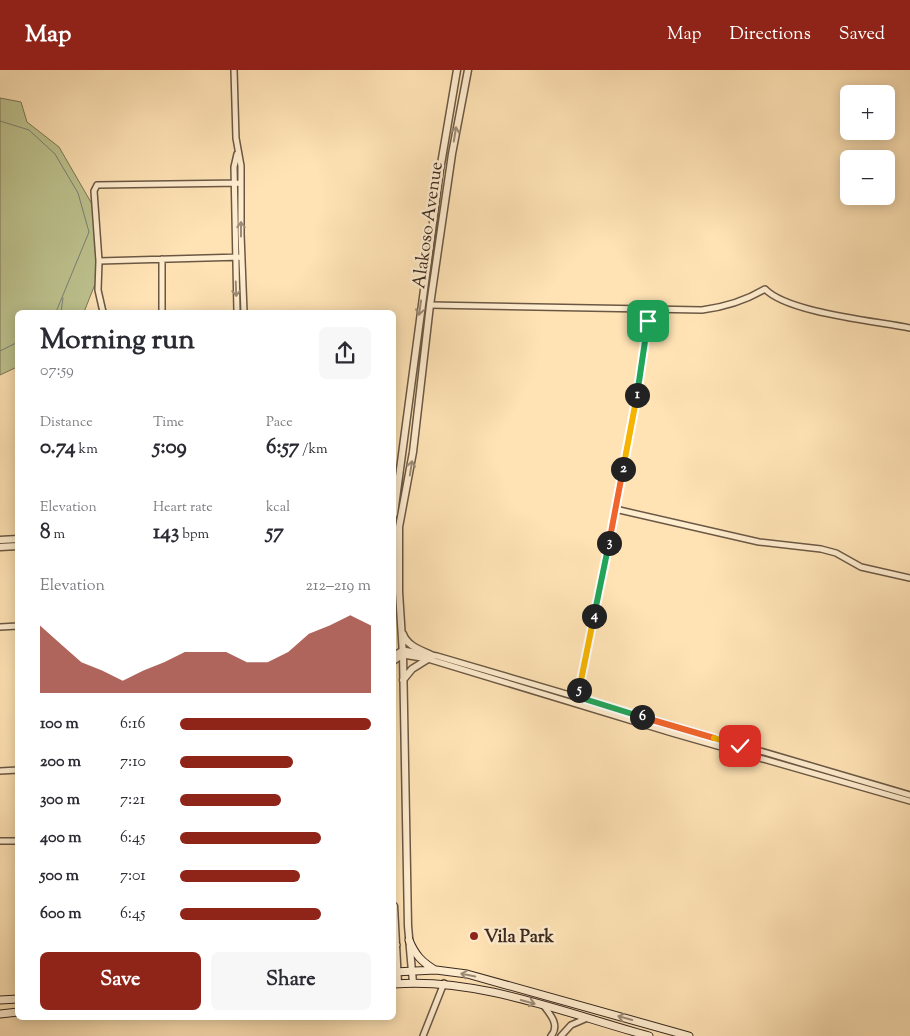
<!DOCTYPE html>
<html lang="en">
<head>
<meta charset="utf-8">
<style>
	:root { --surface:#fff; --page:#f7f7f7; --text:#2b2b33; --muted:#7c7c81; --accent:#8f2418 }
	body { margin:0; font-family:"Sorts Mill Goudy",serif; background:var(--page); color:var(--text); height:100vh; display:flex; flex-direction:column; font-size:19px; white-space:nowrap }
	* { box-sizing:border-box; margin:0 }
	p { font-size:16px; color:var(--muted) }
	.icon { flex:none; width:28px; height:28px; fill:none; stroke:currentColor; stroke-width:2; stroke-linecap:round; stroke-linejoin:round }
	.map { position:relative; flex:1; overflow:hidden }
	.details { position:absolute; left:15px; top:240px; width:381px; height:710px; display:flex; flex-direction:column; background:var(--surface); border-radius:8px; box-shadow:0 2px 12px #0003 }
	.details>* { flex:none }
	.buttons { position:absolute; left:840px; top:15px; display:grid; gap:10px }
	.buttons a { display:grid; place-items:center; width:55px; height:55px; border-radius:8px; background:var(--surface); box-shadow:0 2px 12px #0003; font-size:25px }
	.pin { position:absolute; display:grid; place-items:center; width:42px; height:42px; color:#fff; margin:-21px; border-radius:10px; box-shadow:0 2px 8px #0006 }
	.km { position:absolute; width:25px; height:25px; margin:-12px; border-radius:50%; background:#222; color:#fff; font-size:14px; line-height:25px; text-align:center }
	.round { display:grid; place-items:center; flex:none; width:52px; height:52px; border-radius:8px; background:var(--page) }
	.head { display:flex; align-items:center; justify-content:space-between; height:85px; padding:0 25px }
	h1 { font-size:28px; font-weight:800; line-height:38px }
	.figures { display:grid; grid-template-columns:repeat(3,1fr); gap:8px; height:85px; padding:5px 25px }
	.figures div { display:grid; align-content:center }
	.figures b { font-size:21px; font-weight:800 }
	.figures small { font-size:14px; font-weight:400 }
	.figures p { font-size:14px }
	.chart { height:140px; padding:10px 25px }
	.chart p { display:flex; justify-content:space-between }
	.chart svg { width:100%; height:90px; margin-top:5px; fill:var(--accent); opacity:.7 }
	.button { display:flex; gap:10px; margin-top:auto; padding:10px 25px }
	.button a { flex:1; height:58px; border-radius:8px; background:var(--accent); color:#fff; font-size:20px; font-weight:800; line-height:58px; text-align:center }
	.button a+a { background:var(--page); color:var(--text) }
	ul { padding:0 25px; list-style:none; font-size:16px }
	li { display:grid; grid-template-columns:80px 60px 1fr; align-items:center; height:38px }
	li i { height:12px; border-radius:6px; background:var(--accent) }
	header { display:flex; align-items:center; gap:30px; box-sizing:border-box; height:70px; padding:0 25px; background:var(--accent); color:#fff }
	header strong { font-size:24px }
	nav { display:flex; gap:28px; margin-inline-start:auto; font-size:18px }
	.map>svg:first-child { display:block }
</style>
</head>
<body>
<header>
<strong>Map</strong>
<nav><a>Map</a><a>Directions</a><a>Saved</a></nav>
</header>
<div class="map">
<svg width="910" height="966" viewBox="0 0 910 966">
	<rect width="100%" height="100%" fill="#ffe3b5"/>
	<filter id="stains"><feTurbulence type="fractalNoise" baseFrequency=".004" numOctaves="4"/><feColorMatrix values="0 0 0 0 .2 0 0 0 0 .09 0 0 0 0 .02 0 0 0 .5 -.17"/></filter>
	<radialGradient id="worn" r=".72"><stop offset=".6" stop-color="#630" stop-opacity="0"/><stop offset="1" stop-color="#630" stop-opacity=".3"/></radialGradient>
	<!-- green -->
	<path fill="#bec490" stroke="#7c7658" d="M0 28 21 32 27 52 59 77 92 134 103 194 84 242H18L17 297 0 305Z"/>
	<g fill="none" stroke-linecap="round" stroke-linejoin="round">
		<!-- stream -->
		<path stroke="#7a817b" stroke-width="1" d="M0 51 29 60 55 84 78 123 89 162 56 242
			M61 242 63 228
			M0 281 18 272"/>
		<!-- minor casing -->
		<g stroke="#6b5844" stroke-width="8">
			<path id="minor" d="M234 0 236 68 241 96V164L244 242
				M237 84 234 97 237 242
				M99 191 94 121 97 115 241 113
				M430 235 702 240C725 237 745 231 765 219 788 243 876 251 910 258
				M103 242 98 220 99 191 241 187
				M162 242V189
				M615 439 759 472 821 479 836 483 861 497 910 508
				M0 557 18 556
				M394 585 403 580 437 586 910 725
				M394 591 403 585 428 589 672 663 910 731
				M578 627 631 360 648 251
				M0 701 18 700
				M0 771H18
				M544 936C551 945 560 956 551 966
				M423 966 444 913
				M561 966 571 955 585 949"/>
		</g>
		<!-- tertiary casing -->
		<g stroke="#6b5844" stroke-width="9">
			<path id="tertiary" d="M394 444 440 100 457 0
				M0 470 18 469
				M0 477 18 476
				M403 564C407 576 421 580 431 585
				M403 610 412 599 428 589
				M394 836 398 913
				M413 913 408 856 403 585 399 522V457L413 382 430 235 452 84 468 0"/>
		</g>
		<!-- secondary casing -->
		<g stroke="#3a291f" stroke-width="9">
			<path id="secondary" d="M409 870C415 885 422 892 435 900
				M394 879 396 875
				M394 902 436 900 467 904 689 966
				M394 914C478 907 568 944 649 966
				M0 930 18 929
				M0 944 18 942"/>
		</g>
		<!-- minor -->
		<use href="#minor" stroke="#ffedcf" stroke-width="5"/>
		<!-- tertiary -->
		<use href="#tertiary" stroke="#ffedcf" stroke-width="6"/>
		<!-- secondary -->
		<use href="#secondary" stroke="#ffedcf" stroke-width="7"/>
	</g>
	<!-- one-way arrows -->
	<defs><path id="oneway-shaft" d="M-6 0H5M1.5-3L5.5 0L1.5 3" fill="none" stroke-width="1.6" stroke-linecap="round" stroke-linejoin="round" transform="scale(1.25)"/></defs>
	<g stroke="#9c8b77">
		<use href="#oneway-shaft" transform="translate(455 64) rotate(-81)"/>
		<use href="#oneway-shaft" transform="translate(241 159) rotate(-90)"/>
		<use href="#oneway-shaft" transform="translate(236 219) rotate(88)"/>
		<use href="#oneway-shaft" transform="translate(420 238) rotate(98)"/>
		<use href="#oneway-shaft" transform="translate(411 398) rotate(-81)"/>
		<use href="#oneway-shaft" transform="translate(468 905) rotate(-169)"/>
		<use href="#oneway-shaft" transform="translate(528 932) rotate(15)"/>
		<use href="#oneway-shaft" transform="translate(625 948) rotate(-164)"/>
	</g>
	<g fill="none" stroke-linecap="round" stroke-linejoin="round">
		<!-- split-1 casing -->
		<g stroke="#fff" stroke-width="10">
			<path id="split-1" d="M637 325 648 251"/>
		</g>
		<!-- split-2 casing -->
		<g stroke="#fff" stroke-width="10">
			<path id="split-2" d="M623 399 637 325"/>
		</g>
		<!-- split-3 casing -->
		<g stroke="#fff" stroke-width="10">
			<path id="split-3" d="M609 473 623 399"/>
		</g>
		<!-- split-4 casing -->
		<g stroke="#fff" stroke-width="10">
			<path id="split-4" d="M594 546 609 473"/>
		</g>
		<!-- split-5 casing -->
		<g stroke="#fff" stroke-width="10">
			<path id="split-5" d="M579 620 594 546"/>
		</g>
		<!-- split-6 casing -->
		<g stroke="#fff" stroke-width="10">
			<path id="split-6" d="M579 620 578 627 642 647"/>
		</g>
		<!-- split-7 casing -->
		<g stroke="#fff" stroke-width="10">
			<path id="split-7" d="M642 647 714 668"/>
		</g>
		<!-- split-8 casing -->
		<g stroke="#fff" stroke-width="10">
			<path id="split-8" d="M714 668 740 676"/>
		</g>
		<!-- split-1 -->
		<use href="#split-1" stroke="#22a559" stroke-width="6"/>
		<!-- split-2 -->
		<use href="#split-2" stroke="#f5b400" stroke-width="6"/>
		<!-- split-3 -->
		<use href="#split-3" stroke="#f0652b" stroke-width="6"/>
		<!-- split-4 -->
		<use href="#split-4" stroke="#22a559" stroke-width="6"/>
		<!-- split-5 -->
		<use href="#split-5" stroke="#f5b400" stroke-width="6"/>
		<!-- split-6 -->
		<use href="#split-6" stroke="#22a559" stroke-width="6"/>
		<!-- split-7 -->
		<use href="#split-7" stroke="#f0652b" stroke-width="6"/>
		<!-- split-8 -->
		<use href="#split-8" stroke="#f5b400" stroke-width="6"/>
	</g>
	<!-- markers -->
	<circle fill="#8f2418" stroke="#ffedcf" stroke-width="2" cx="474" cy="866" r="5"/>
	<g text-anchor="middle" stroke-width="5" stroke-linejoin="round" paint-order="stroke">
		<!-- street labels -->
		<g font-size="18" fill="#3a291f" stroke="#ffedcf">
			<text transform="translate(427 155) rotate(-82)" y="6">Alakoso Avenue</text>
		</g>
		<!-- poi labels -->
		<g font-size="18" font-weight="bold" fill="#3a291f" stroke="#ffedcf" text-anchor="start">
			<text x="484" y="872">Vila Park</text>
		</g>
	</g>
	<rect width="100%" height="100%" filter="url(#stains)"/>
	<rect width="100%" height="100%" fill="url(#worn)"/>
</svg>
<div class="buttons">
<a>+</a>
<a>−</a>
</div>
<div class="pin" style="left:648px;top:251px;background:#1e9e55"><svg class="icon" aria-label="arrive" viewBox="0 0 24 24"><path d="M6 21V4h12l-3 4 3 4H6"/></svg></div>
<div class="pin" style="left:740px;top:676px;background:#d93025"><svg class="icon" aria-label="check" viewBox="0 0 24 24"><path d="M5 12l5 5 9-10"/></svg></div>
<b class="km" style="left:637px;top:325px">1</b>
<b class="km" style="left:623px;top:399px">2</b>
<b class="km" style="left:609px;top:473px">3</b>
<b class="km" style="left:594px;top:546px">4</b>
<b class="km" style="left:579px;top:620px">5</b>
<b class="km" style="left:642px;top:647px">6</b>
<section class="details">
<div class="head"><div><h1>Morning run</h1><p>07:59</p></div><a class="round"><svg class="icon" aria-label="share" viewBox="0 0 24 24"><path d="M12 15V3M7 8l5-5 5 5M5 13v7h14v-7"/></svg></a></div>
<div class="figures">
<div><p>Distance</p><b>0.74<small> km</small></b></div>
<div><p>Time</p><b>5:09</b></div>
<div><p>Pace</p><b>6:57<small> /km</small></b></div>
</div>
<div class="figures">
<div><p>Elevation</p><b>8<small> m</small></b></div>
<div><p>Heart rate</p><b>143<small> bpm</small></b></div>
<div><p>kcal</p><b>57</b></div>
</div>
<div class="chart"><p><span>Elevation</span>212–219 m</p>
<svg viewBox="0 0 160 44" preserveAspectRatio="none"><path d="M0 44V11L10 20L20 29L30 33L40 38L50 33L60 29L70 24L80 24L90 24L100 29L110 29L120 24L130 15L140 11L150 6L160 11V44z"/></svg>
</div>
<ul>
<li><b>100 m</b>6:16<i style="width:100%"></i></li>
<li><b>200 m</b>7:10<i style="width:59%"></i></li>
<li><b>300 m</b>7:21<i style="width:53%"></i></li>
<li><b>400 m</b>6:45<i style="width:74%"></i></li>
<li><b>500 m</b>7:01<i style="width:63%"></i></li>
<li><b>600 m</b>6:45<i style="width:74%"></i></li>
</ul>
<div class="button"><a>Save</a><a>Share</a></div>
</section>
</div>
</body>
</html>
